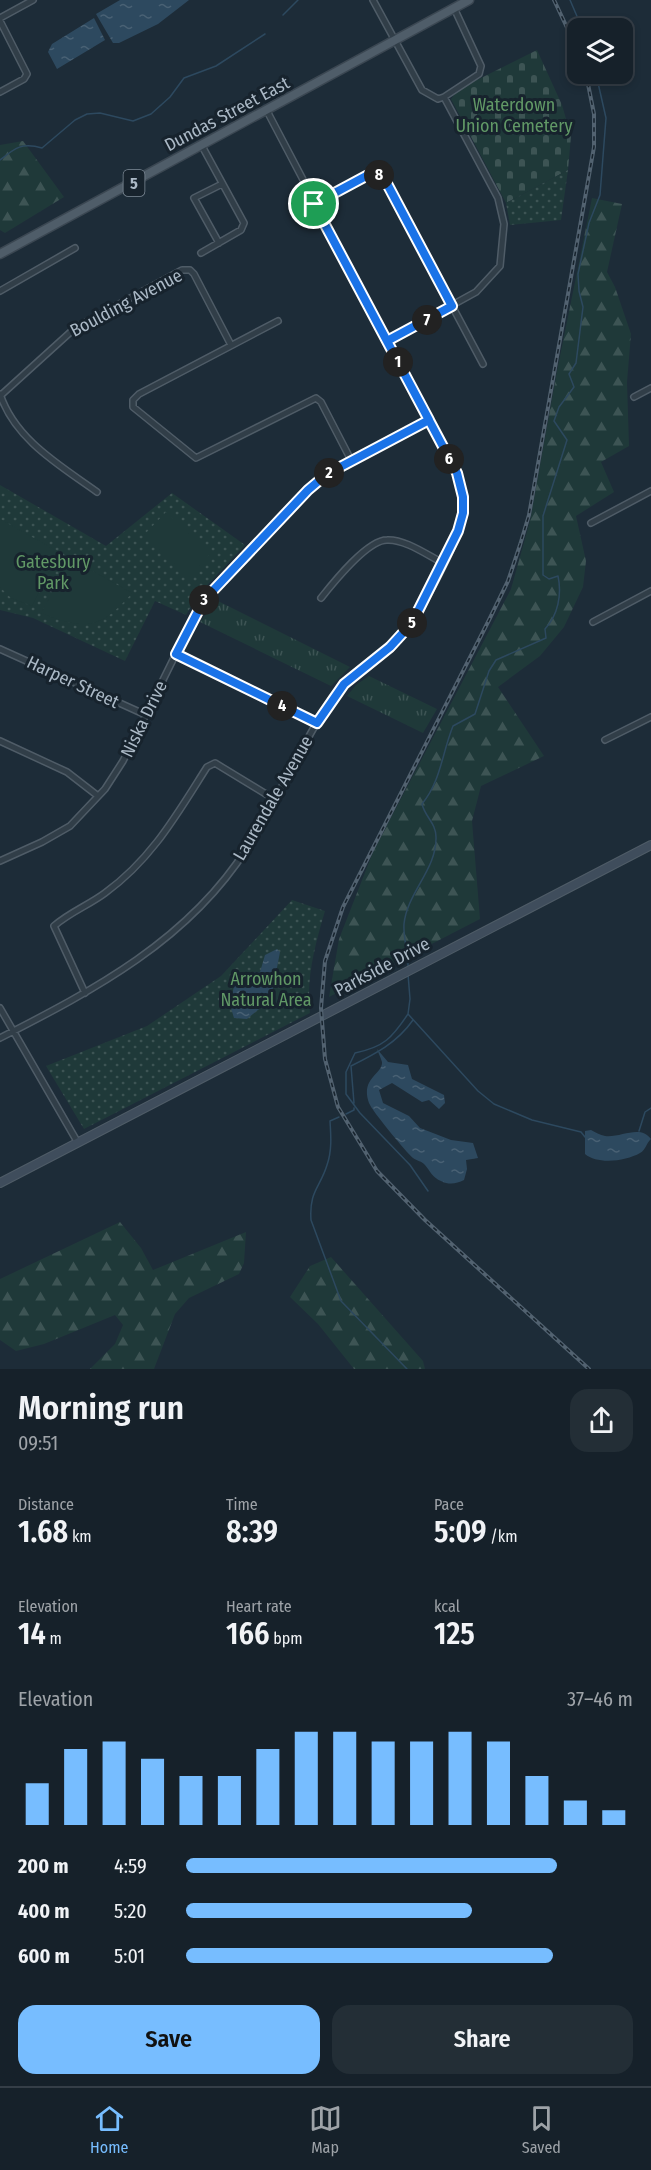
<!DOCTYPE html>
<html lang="en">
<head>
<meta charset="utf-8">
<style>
	:root { --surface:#16212a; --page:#232e36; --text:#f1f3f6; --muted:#9ea3a8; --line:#353e47; --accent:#77bdff }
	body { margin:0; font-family:"Fira Sans Condensed",sans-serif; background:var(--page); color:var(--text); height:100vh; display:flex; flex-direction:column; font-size:22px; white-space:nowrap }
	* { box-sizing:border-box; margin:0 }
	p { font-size:20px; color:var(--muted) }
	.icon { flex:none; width:33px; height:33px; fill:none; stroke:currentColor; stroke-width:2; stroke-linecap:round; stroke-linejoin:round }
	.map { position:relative; height:1369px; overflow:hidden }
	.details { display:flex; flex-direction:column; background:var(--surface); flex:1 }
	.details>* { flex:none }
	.buttons { position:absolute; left:567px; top:18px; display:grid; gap:12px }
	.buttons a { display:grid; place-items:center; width:66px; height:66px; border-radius:12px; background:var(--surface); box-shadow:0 3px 9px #0003,0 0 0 2px var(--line); font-size:30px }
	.pin { position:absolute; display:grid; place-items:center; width:51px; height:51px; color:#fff; margin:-26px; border:3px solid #fff; border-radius:50%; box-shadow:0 2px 6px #0007 }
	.km { position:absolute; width:30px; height:30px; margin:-15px; border-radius:50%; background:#222; color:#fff; font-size:16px; line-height:30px; text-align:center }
	.round { display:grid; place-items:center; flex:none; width:63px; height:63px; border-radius:18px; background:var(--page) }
	.overview { display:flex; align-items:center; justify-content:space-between; height:102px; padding:0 18px }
	h1 { font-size:33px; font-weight:600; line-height:45px }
	.stats { display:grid; grid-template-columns:repeat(3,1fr); gap:9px; height:102px; padding:6px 18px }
	.stats div { display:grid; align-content:center }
	.stats b { font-size:30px; font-weight:600 }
	.stats small { font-size:16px; font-weight:400 }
	.stats p { font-size:16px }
	.chart { height:168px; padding:12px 18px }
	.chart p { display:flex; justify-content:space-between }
	.chart svg { width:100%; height:108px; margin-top:6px; stroke:var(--accent); stroke-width:6 }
	.button { display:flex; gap:12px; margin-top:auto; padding:12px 18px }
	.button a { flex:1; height:69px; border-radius:18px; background:var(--accent); color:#111; font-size:24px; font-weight:600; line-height:69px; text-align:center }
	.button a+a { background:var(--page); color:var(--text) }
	ul { padding:0 18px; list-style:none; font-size:20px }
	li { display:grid; grid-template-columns:96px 72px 1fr; align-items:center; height:45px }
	li i { height:15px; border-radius:8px; background:var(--accent) }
	.dock { display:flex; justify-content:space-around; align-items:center; height:84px; border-top:2px solid var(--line); background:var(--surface); font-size:16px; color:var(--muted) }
	.dock a { display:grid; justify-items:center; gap:3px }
	.dock .current { color:var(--accent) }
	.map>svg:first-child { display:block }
</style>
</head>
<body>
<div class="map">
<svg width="651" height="1369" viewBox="0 0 651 1369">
	<defs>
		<pattern id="grass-tufts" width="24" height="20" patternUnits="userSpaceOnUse" patternTransform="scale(1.5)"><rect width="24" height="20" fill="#1f3939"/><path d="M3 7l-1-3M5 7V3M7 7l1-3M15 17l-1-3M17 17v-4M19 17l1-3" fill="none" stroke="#3d5454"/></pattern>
		<pattern id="forest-firs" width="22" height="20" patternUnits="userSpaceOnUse" patternTransform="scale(1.5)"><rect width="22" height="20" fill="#1f3939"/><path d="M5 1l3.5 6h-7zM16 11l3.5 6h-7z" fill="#3d5454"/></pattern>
		<pattern id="cemetery-stones" width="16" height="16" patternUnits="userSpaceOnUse" patternTransform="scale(1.5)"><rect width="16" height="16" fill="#1f3939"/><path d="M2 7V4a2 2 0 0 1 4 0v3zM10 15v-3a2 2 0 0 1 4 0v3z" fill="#3d5454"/></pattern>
		<pattern id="park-dots" width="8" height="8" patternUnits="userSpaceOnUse" patternTransform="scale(1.5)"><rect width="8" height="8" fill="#1f3939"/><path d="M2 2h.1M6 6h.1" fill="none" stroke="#3d5454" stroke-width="1.8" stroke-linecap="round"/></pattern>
		<pattern id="water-ripples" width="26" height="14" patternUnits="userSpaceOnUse" patternTransform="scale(1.5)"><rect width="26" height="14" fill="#2d495f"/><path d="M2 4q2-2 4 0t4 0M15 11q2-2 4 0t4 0" fill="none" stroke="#496174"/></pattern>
	</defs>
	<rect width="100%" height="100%" fill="#1d2c38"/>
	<!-- grass -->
	<path fill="url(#grass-tufts)" d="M216 600 350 667 331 686 200 622Z
		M369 676 437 709 423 733 347 696 356 685Z"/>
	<!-- forest -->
	<path fill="url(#forest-firs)" d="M23 141 64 197 5 233 0 230V145Z
		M592 198 622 204 607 272 615 287 631 334 627 382 629 446 601 462 614 492 576 516 586 561 583 587 564 627 540 656 498 687 544 756 481 786 472 821 480 919 329 997 339 939 373 852 511 589 530 521 557 371Z
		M120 1222 141 1248 153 1270 246 1232 244 1263 239 1274 189 1298 175 1314 154 1369H90L115 1344 123 1325 115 1315 44 1344 16 1351 0 1340V1279Z
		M331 1257 423 1361 425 1369H354L318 1324 290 1297 310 1266Z"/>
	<!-- cemetery -->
	<path fill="url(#cemetery-stones)" d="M537 50 562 105 571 136 568 170 506 203 451 99 459 89Z"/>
	<!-- park -->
	<path fill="url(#park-dots)" d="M568 170 561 220 510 225 506 203Z
		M0 485 106 546 172 493 245 545 197 596 186 615 155 601 125 661 33 618 0 610Z
		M292 900 325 911C315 945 306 978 310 1013L84 1129 46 1066 147 1026 221 976Z"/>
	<!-- pitch -->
	<path fill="#1f3939" d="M166 512 210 554 189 577 144 535Z
		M0 519 57 551V556L32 606 11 598 0 587Z
		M71 559 132 593C101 629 86 631 41 613Z"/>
	<!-- water -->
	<path fill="url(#water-ripples)" d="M120 0H189L158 24 119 43H113L96 14Z
		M94 18 105 40 57 69 48 52 52 44Z
		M277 949 280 952 271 999 247 1019 234 1018 230 1005 234 986 249 981 252 972H260L265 955Z
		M377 1049 388 1062 408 1065 412 1079 444 1095 445 1103 439 1109 429 1100 422 1102 392 1083 379 1090 383 1103 409 1116 420 1128 451 1140 473 1143 478 1158 466 1160 467 1169 464 1180C456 1184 449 1185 441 1181 433 1178 430 1171 425 1165 422 1161 417 1161 413 1158 406 1152 372 1111 369 1103 360 1078 383 1074 382 1062 381 1058 378 1052 377 1049Z
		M591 1130C595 1132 600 1135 605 1136 621 1138 640 1124 651 1139 646 1143 646 1150 640 1153 626 1161 598 1165 585 1154V1131Z"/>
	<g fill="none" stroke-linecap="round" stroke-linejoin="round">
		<!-- stream -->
		<path stroke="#2d495f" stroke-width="1.5" d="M570 0 582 28
			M283 15 298 0
			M0 160C15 148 22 142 42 148L75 120 87 114 100 113 133 121 151 114 170 97 184 78 216 66 265 34
			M408 966C408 953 403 936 404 924 407 893 437 869 436 837 436 823 425 817 422 804 441 781 442 753 453 726L475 714 489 671 496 660 546 638 545 629C558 615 562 595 558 576L549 579 543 575V516L567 440 554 421 559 407 574 387 569 374 576 363 583 307 579 291 578 274 589 223 600 195 606 118 596 74
			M408 974 410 999 408 1014 478 1091 494 1104 532 1120 581 1132 585 1137
			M408 1014C392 1038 384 1047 355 1053L346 1072V1094L360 1113 410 1165 428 1191
			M354 1103 351 1066C375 1054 397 1043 413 1020
			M346 1114 354 1110V1108
			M339 1117 330 1121C331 1136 332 1151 327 1165 320 1188 309 1191 311 1220L341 1301 407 1369
			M639 1131 645 1112 651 1108"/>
		<!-- street casing -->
		<g stroke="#4f5c67" stroke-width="8">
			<path id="street" d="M373 0 422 90 438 99 444 97 498 198 504 224 500 266 476 292 387 341
				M0 18 33 0
				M0 21 27 74 24 79 0 92
				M444 97 479 74 481 66 454 8
				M314 204 368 175 376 174 384 178 483 364
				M219 243 194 198 222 184
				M201 253 241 230 244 223 202 146
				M0 291 75 248
				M278 321 139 394 133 400V407L196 458 316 398 321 402 351 460
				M0 394C15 440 61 466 97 492
				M0 396 75 328 182 270H190L194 274 231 345
				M634 397 651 388
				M591 523 651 491
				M321 598C333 583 367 540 387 540 405 539 427 555 443 563
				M593 622 651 591
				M0 649 146 715
				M176 654 317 723
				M605 740 651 717
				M0 741 67 772 98 796
				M0 861 42 842 70 826 105 789 123 761 199 607 308 490 327 474 429 420
				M85 993 54 926C70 912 89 905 105 893 152 859 177 814 207 767L215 763 274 799
				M0 1008 78 1143
				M0 1038C94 990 189 940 247 848 278 799 301 745 333 696 351 673 378 660 398 639 418 620 459 541 463 514 465 500 462 486 457 473L267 111"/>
		</g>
		<!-- secondary casing -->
		<g stroke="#4f5c67" stroke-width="10">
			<path id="secondary" d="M0 1183 651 845"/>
		</g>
		<!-- primary casing -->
		<g stroke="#3b4752" stroke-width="11">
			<path id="primary" d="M0 254 469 0"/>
		</g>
		<!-- street -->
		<use href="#street" stroke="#313e48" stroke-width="5"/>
		<!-- secondary -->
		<use href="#secondary" stroke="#3f4d5c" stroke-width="8"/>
		<!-- primary -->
		<use href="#primary" stroke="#4f5d69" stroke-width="8"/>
		<!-- rail casing -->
		<g stroke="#526270" stroke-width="4">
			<path id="rail" d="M554 0 578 51
				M586 74 594 114V147L529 515 520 545 508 581 489 620 343 907 325 961 321 1008 325 1059 338 1107 377 1171 425 1220 589 1369"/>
		</g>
		<!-- rail -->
		<use href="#rail" stroke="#17232d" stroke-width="1.5" stroke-dasharray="4.5" stroke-linecap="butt"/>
	</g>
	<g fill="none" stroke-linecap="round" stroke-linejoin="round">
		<!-- route casing -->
		<g stroke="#fff" stroke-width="12">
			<path id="route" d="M314 204 429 420 327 474 308 490 204 600 176 654 317 723 344 684 390 647 412 623 458 531 463 513V497L457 473 387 341 452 306 384 178 376 174 368 175 314 204"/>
		</g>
		<!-- route -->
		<use href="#route" stroke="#1a73e8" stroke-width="8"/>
	</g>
	<g text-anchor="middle" stroke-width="6" stroke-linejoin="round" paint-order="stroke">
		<!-- shield labels -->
		<rect fill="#17232d" stroke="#7f8c98" stroke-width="1.5" x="123.5" y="170" width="21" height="26" rx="4.5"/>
		<g font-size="16" font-weight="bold" fill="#abb9c6">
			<text x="134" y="189">5</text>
		</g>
		<!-- park labels -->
		<g font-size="18" fill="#619866" stroke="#17232d">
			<text x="514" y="111">Waterdown<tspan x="514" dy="21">Union Cemetery</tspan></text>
			<text x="53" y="568">Gatesbury<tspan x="53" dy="21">Park</tspan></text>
			<text x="266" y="985">Arrowhon<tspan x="266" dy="21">Natural Area</tspan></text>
		</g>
		<!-- street labels -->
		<g font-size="18" fill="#abb9c6" stroke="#17232d">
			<text transform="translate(227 114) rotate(-28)" y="6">Dundas Street East</text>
			<text transform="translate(126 303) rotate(-28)" y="6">Boulding Avenue</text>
			<text transform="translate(73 682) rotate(25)" y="6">Harper Street</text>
			<text transform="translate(144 719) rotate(-64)" y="6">Niska Drive</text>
			<text transform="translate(273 798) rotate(-60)" y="6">Laurendale Avenue</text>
			<text transform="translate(382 967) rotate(-28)" y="6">Parkside Drive</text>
		</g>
	</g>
</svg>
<div class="buttons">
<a><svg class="icon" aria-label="layers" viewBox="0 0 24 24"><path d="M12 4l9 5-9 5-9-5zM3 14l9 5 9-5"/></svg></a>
</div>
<div class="pin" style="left:314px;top:204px;background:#1e9e55"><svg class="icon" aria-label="arrive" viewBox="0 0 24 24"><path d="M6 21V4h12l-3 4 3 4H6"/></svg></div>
<b class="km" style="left:398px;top:362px">1</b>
<b class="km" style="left:329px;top:473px">2</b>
<b class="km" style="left:204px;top:600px">3</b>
<b class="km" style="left:282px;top:706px">4</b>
<b class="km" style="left:412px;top:623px">5</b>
<b class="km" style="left:449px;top:459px">6</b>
<b class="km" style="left:427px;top:320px">7</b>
<b class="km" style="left:379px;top:175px">8</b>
</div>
<section class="details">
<div class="overview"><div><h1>Morning run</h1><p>09:51</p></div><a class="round"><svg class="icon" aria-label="share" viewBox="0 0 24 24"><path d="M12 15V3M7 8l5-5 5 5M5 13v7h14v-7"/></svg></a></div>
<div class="stats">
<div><p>Distance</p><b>1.68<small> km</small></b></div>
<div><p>Time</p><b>8:39</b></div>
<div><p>Pace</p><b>5:09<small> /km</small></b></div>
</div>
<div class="stats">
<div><p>Elevation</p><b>14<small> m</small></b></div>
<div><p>Heart rate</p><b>166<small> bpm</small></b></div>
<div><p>kcal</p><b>125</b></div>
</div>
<div class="chart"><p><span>Elevation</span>37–46 m</p>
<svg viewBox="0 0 160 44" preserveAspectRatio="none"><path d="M5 44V27M15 44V13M25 44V10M35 44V17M45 44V24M55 44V24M65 44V13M75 44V6M85 44V6M95 44V10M105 44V10M115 44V6M125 44V10M135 44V24M145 44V34M155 44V38"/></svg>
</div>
<ul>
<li><b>200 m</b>4:59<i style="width:83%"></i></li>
<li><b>400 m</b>5:20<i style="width:64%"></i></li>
<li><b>600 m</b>5:01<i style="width:82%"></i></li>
</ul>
<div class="button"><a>Save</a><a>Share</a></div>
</section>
<nav class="dock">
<a class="current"><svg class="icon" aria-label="home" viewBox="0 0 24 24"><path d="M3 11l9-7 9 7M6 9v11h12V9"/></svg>Home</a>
<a><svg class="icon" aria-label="map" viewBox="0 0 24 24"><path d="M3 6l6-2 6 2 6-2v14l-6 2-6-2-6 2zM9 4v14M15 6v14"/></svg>Map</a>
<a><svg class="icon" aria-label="saved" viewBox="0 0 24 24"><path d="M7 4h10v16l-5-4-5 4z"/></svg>Saved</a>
</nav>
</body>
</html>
